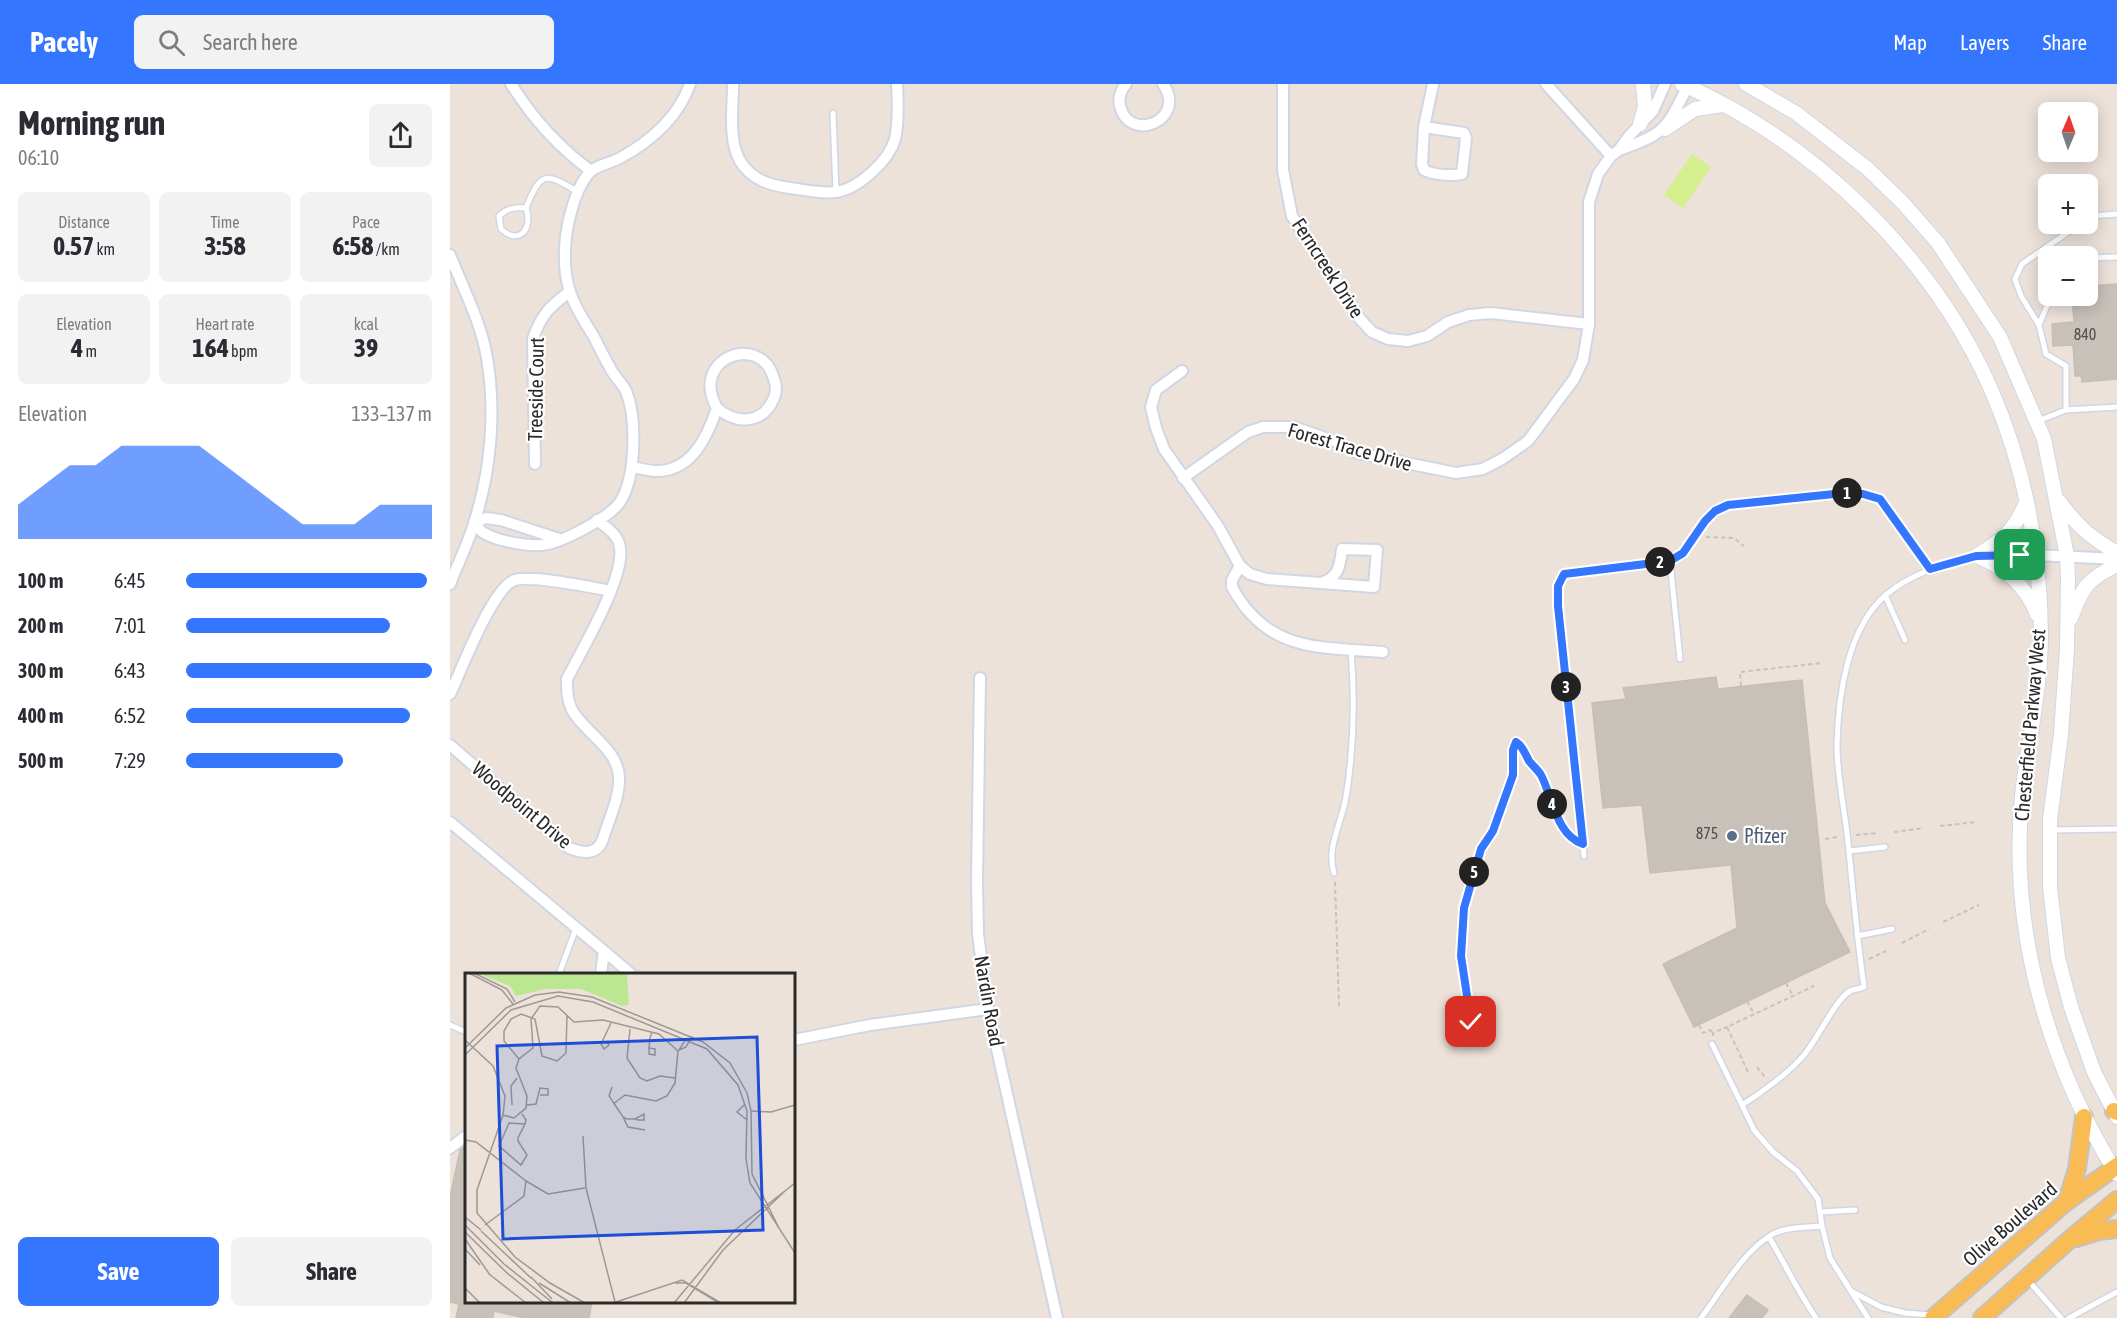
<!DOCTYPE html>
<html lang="en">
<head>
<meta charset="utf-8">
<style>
	:root { --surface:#fff; --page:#f2f2f3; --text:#2b2b33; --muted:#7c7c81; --accent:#3576ff }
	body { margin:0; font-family:"Asap Condensed",sans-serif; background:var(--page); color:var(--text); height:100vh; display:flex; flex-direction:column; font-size:22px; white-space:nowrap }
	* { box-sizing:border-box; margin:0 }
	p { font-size:20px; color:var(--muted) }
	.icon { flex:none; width:33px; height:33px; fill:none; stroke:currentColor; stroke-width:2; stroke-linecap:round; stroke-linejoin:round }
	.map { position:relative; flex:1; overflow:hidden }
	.sheet { display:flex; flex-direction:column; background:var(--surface); width:450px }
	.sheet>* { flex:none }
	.needle { width:39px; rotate:2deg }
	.controls { position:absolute; left:1588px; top:18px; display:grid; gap:12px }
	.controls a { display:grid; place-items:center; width:60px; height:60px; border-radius:9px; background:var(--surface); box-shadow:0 3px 15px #0003; font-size:30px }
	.pin { position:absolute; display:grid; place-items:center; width:51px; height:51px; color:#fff; margin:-26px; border-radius:12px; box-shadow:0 3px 9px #0006 }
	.km { position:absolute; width:30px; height:30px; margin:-15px; border-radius:50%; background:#222; color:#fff; font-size:16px; line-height:30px; text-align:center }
	.round { display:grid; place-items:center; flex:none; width:63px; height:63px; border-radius:9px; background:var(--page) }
	.summary { display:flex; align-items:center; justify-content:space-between; height:102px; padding:0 18px }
	h1 { font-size:33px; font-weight:700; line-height:45px }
	.stats { display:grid; grid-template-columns:repeat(3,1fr); gap:9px; height:102px; padding:6px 18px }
	.stats div { display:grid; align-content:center; border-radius:9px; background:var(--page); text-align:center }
	.stats b { font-size:26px; font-weight:700 }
	.stats small { font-size:16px; font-weight:400 }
	.stats p { font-size:16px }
	.chart { height:168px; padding:12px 18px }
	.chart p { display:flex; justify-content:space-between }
	.chart svg { width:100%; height:108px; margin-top:6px; fill:var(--accent); opacity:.7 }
	.action { display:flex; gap:12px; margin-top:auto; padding:12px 18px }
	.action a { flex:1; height:69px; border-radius:9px; background:var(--accent); color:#fff; font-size:24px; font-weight:700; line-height:69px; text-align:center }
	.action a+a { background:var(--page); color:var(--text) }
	ul { padding:0 18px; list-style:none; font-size:20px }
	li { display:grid; grid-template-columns:96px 72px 1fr; align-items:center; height:45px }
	li i { height:15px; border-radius:8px; background:var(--accent) }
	header { display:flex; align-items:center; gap:36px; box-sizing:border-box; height:84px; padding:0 30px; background:var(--accent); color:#fff }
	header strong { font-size:28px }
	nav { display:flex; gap:33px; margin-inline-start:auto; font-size:21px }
	.search { width:420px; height:54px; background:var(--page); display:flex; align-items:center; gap:15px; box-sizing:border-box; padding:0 21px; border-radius:9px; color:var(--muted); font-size:22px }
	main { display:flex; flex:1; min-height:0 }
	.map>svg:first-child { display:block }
</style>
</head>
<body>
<header>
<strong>Pacely</strong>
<div class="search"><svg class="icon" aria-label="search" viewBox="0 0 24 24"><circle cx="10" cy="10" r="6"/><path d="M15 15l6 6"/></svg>Search here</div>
<nav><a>Map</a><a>Layers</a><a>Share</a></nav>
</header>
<main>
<section class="sheet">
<div class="summary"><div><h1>Morning run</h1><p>06:10</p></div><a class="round"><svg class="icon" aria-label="share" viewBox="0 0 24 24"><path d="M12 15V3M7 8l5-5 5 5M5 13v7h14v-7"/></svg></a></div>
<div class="stats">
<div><p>Distance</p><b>0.57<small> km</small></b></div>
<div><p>Time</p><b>3:58</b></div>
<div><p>Pace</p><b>6:58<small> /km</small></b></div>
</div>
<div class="stats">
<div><p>Elevation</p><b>4<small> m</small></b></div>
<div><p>Heart rate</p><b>164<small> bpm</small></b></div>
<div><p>kcal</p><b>39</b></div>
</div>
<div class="chart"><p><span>Elevation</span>133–137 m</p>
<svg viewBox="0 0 160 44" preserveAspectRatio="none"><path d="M0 44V30L10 22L20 14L30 14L40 6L50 6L60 6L70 6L80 14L90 22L100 30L110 38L120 38L130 38L140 30L150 30L160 30V44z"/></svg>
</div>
<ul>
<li><b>100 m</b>6:45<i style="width:98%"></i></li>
<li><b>200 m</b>7:01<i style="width:83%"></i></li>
<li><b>300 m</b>6:43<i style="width:100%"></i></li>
<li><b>400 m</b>6:52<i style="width:91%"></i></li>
<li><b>500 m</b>7:29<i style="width:64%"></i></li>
</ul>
<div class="action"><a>Save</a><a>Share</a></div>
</section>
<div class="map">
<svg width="1667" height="1234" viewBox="0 0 1667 1234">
	<rect width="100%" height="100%" fill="#ede2da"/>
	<!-- pitch -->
	<path fill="#d3ef8e" d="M1242 70 1261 83 1233 124 1214 111Z"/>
	<!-- building -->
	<path fill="#c7c1b9" stroke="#c8beb4" stroke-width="1.5" d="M1667 200V295L1632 298 1631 292H1625L1623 261 1603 262 1602 240 1624 238 1622 212H1638V202Z
		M1266 593 1268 605 1352 596 1375 819 1400 868 1244 943 1213 880 1287 844 1281 781 1200 789 1192 721 1153 724 1142 619 1176 615 1173 604Z
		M16 1061V1218H142L139 1234H75L44 1227 43 1234H6L9 1220 0 1218V1113L10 1066Z
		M1297 1211 1318 1226 1312 1234H1279Z"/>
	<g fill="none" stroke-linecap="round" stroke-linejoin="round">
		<!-- service casing -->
		<g stroke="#d0d6e4" stroke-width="8">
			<path id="service" d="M383 29 386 108
				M76 124C83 144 70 162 51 145L49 132C57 124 65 123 76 124 91 87 95 88 128 108
				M1638 134 1641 132 1667 130
				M1638 174 1667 173
				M1601 212 1589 241 1596 270 1616 282V326
				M1589 241 1571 212 1565 195 1572 180 1630 140
				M1588 337 1616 326 1667 323
				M1536 471H1584
				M1435 511 1455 556
				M1230 575 1220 477 1233 469 1255 437 1265 427 1278 421 1394 409 1413 410 1430 415 1480 485
				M1602 746 1667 745
				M1399 767 1435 763
				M1134 772 1108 522V502L1114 490 1126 487 1220 477
				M884 789C876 764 892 738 896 713 904 664 905 615 901 566
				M1407 852 1442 845
				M109 890 126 844
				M0 941 16 948
				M1262 960 1292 1021
				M1370 1128 1405 1126
				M1372 1142 1368 1115 1347 1087 1323 1068 1304 1046 1292 1021C1311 1009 1340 988 1354 971 1367 956 1385 916 1400 907 1404 905 1410 905 1414 903 1407 855 1403 806 1398 758 1395 728 1387 692 1387 662 1388 613 1397 543 1437 510 1462 489 1493 481 1524 472
				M1319 1153C1335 1180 1348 1208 1366 1234
				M1577 1195 1611 1234
				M1403 1208 1431 1223 1455 1229 1482 1231
				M1251 1234C1272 1206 1291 1170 1321 1151 1334 1143 1357 1143 1372 1142L1380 1174 1418 1234
				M1619 1234 1667 1208"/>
		</g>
		<!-- minor casing -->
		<g stroke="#d0d6e4" stroke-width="14">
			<path id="minor" d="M61 0C83 35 108 63 141 87
				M283 0C283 23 278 56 290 77 302 96 319 101 340 104 355 106 372 110 386 108 408 105 439 77 445 55 449 38 448 17 447 0
				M676 0C671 6 668 13 670 22 679 60 738 36 713 0
				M833 0V86L842 132 910 235 922 248 938 255 958 257 977 252 998 238 1019 231 1041 229 1139 240
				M1096 0 1161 72
				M1215 0 1203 27 1179 52 1169 66C1218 49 1216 44 1239 0
				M974 43 1014 49 1016 54 1012 90C1001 92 983 91 974 86L972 80 974 43 983 0
				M0 171C13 204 31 238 37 274 46 327 41 385 25 436 19 458 8 479 0 500
				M732 287 706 306 701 323 706 344 714 365 768 442 790 482 800 490 817 495 924 503 927 466 892 465C890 482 889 493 871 499
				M85 380 83 255C91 230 100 223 120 207
				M182 383C189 384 198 387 205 387 241 388 257 354 267 324 239 274 309 249 323 292 326 299 327 307 324 314 313 340 287 341 267 324
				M733 394 798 348 813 343H844L890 359 907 369 1006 389 1033 385 1052 375 1078 357 1124 295 1133 276 1139 240V118L1148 90 1161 72 1169 66
				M109 455 51 436 36 434 24 439C27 442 30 447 34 449 47 457 76 462 91 461 110 460 159 434 170 418 186 394 187 334 176 307 173 301 167 295 163 289 156 277 150 265 144 253 135 238 125 224 120 208 112 184 114 152 121 128 124 115 131 97 141 87 148 81 161 79 170 74 201 57 228 34 240 0
				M1586 471 1667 475
				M790 482 782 496V503C817 568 868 563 933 568
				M530 594 527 797 528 850 538 925 607 1234
				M0 610C11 587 43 502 65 496 84 491 139 503 161 507
				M0 661 119 764C133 769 147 772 153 755 159 735 170 713 169 693 168 665 135 649 122 626 117 616 117 606 117 595 131 567 175 494 170 464 169 451 156 443 147 436
				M0 738 154 867 151 890
				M154 867 181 890
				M344 956 420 941 538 925
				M0 1064 16 1052"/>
		</g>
		<!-- tertiary casing -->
		<g stroke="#d0d6e4" stroke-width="16">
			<path id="tertiary" d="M1232 0C1364 58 1481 171 1540 303 1574 380 1590 465 1591 549 1591 603 1578 658 1572 712 1559 844 1597 978 1667 1090
				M1296 0 1346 29 1418 85 1453 119 1488 159 1550 253 1594 355 1617 472 1618 494 1617 565 1611 650 1600 736V803L1608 874 1621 923 1644 988 1667 1033
				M1190 40 1195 23 1193 0
				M1215 45 1245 25 1273 21
				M1609 417C1627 442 1640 453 1667 469
				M1526 472C1553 481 1577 503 1587 530
				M1526 472C1551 457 1565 447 1576 418
				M1621 534C1632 504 1637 495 1667 481"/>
		</g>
		<!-- primary casing -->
		<g stroke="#c3c3c3" stroke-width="20">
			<path id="primary" d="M1664 1027 1667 1028
				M1617 1117 1627 1085 1634 1033
				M1627 1154 1649 1147 1667 1145
				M1483 1234 1616 1118 1667 1082
				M1532 1234 1618 1157 1667 1116"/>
		</g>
		<!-- path -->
		<path stroke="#c3c3c3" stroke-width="2" stroke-dasharray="4.5 3" stroke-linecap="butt" d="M1256 453 1284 454 1294 462
			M1291 602 1290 588 1372 579
			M1490 742 1527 738
			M1444 748 1474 744
			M1406 751 1428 749
			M1375 755 1387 753
			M885 798 889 922
			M1493 838 1529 821
			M1452 859 1479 845
			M1419 875 1436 867
			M1336 899 1343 912
			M1297 917 1304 930
			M1249 941 1253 949 1260 946 1263 949
			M1263 952V949L1277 943
			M1035 961 1025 951 1013 893 1011 872 1014 824 1031 765 1043 747 1063 691V666L1066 658 1069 659 1082 681 1090 688 1099 715 1122 756
			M1307 983 1315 993
			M1298 988 1277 943 1364 902"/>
		<!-- service -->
		<use href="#service" stroke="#fff" stroke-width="5"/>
		<!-- minor -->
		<use href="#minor" stroke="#fff" stroke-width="10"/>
		<!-- tertiary -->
		<use href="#tertiary" stroke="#fff" stroke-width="14"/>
		<!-- primary -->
		<use href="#primary" stroke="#f9bc54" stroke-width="16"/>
	</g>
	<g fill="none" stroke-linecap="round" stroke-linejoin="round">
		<!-- route casing -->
		<g stroke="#fff" stroke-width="12">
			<path id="route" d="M1021 938 1011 872 1014 824 1031 765 1043 747 1063 691V666L1066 658C1073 662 1075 670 1079 677 1083 682 1088 686 1091 691 1103 714 1106 751 1133 760L1108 522V502L1114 490 1220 477 1233 469 1255 437 1265 427 1278 421 1394 409 1413 410 1430 415 1480 485 1526 472 1570 471"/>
		</g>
		<!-- route -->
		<use href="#route" stroke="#3576ff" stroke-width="8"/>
	</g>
	<!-- markers -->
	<circle fill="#5c6f8a" stroke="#fff" stroke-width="2" cx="1282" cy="752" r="6"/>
	<g text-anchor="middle" stroke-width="4.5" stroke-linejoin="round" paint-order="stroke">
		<!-- number labels -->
		<g font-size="16" fill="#51504e">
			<text x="1635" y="256">840</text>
			<text x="1257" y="755">875</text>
		</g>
		<!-- street labels -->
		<g font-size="20" fill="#2a2a2a" stroke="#fff">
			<text transform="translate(878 184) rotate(57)" y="7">Ferncreek Drive</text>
			<text transform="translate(86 305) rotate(-89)" y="7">Treeside Court</text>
			<text transform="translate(900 363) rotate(16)" y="7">Forest Trace Drive</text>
			<text transform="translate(1580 641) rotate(-85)" y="7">Chesterfield Parkway West</text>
			<text transform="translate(72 721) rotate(40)" y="7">Woodpoint Drive</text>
			<text transform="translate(539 917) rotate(80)" y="7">Nardin Road</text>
			<text transform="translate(1560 1140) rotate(-41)" y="7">Olive Boulevard</text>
		</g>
		<!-- service labels -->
		<g font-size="20" fill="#4e5e75" stroke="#fff" text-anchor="start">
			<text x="1294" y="759">Pfizer</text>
		</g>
	</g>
	<!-- overview -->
	<g transform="translate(15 889)">
		<rect width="330" height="330" fill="#ede2da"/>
		<path d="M12 0H162L164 32 157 33 116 16H81L51 23 45 13Z" fill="#bbe793"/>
		<path fill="none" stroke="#9f9894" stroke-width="1.5" d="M4 0 37 17 48 31M9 0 42 16 50 29M165 56 162 85 175 105 182 108 195 103 210 105M221 66 214 77 221 74 227 63M0 67 28 93 40 123 38 142 12 217V240L50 284 85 310 120 330M141 68 144 72 139 76 136 71 146 50M0 75 41 35 70 22 94 19 127 24 238 69 265 90 282 120 286 138 287 201 314 255M184 75 190 76V82L184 81V75L185 65 187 59M0 82 46 37 93 23 128 29 242 76 273 112 282 138 281 186 285 210 330 280M54 86 39 68V58L46 46 56 41 70 46 77 83 92 88 101 80 102 42M147 114 144 123 158 144 162 146H170L173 147H179V141L170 146M148 131 160 122 191 128 202 123 210 110 213 78M47 132 46 113 52 105M62 132 71 131 75 115 83 116V122H75M279 132 272 139 282 147M285 138 306 139 330 132M57 141 61 147 60 151 53 165V168L62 182 56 192 34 173 44 150 60 151M38 142 49 145 61 135 62 123 51 95 54 86 68 75 66 46 75 33 93 34 109 49 138 47 194 61 213 78M158 144 163 154 180 157M118 163 121 215 150 329M0 167 11 169 61 208 59 223 20 252M61 208 83 221 120 215M0 244 16 257M0 252 39 291 88 330M16 258 66 305M0 259 42 300 79 330M0 266 25 302M0 276 15 292M24 301 61 330M66 304 87 326M74 310 106 330M210 310H221L254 330M0 315 15 330M148 330 217 307 256 330M209 330 270 257 330 210M219 330 258 277 321 217"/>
		<path fill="#1d4ed8" fill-opacity="0.15" stroke="#1d4ed8" stroke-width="3" d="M292 64 298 257 38 266 32 73Z"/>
		<rect width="330" height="330" fill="none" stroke="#2a2a2a" stroke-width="3"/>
	</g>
</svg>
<div class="controls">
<a><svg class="needle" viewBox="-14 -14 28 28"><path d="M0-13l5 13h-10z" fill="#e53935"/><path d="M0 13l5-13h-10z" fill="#7c7c81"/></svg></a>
<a>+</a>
<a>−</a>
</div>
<div class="pin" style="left:1570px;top:471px;background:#1e9e55"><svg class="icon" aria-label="arrive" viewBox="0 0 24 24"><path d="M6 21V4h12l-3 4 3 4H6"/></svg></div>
<div class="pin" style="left:1021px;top:938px;background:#d93025"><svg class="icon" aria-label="check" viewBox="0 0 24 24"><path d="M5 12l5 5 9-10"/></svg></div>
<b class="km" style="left:1397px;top:409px">1</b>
<b class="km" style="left:1210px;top:478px">2</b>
<b class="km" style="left:1116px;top:603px">3</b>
<b class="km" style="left:1102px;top:720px">4</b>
<b class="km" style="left:1024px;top:788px">5</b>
</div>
</main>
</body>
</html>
